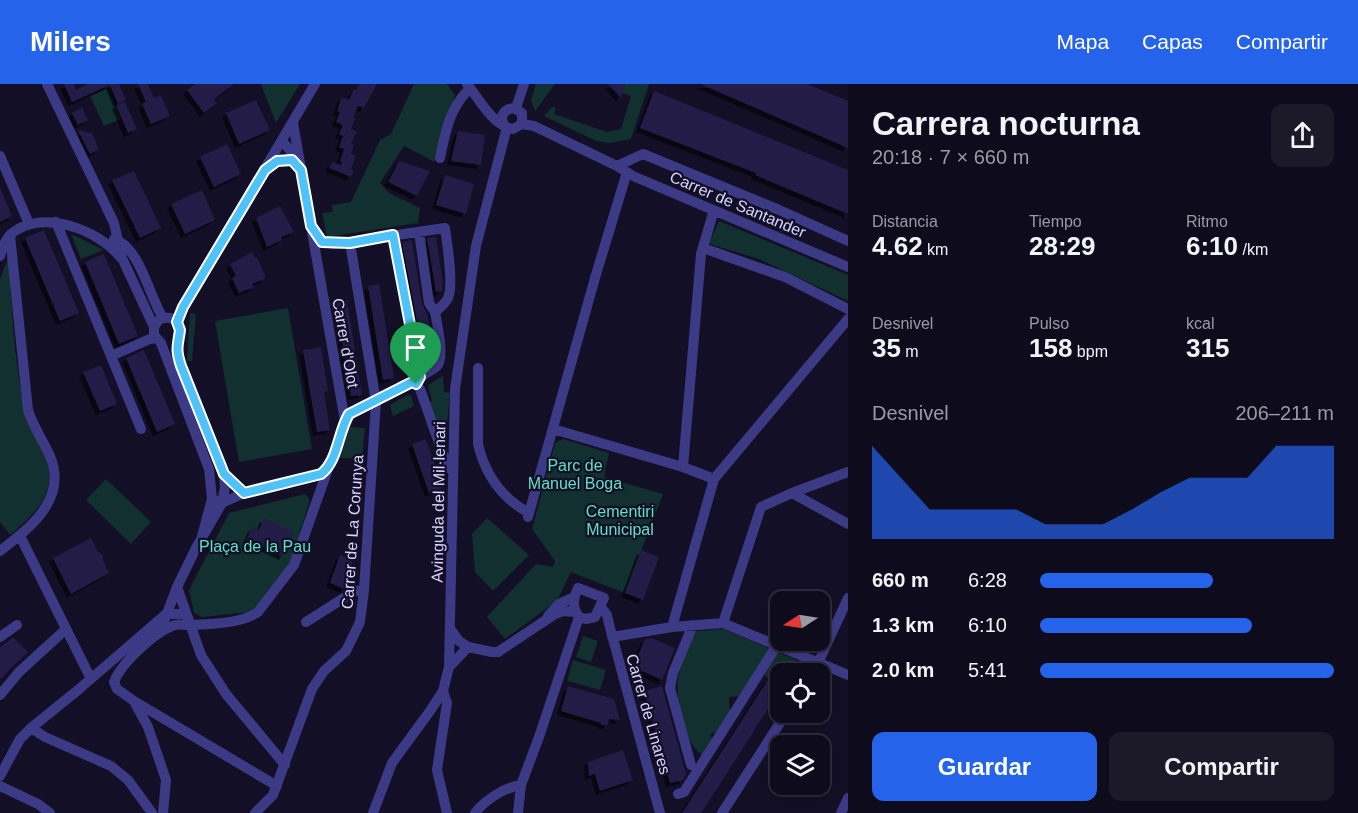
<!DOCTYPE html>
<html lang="es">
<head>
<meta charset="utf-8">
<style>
	:root { --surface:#0e0b1c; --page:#1c1929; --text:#f1f3f6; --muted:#9b9ba3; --line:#2e2b3b; --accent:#2563eb }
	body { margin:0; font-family:Helvetica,sans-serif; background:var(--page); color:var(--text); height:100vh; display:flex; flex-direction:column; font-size:22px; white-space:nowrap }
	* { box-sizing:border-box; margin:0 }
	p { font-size:20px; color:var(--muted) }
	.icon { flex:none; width:33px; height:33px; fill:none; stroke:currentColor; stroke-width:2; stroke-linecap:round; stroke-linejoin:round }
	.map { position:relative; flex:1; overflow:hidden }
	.drawer { display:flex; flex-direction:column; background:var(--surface); width:510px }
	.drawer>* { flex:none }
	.needle { width:39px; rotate:258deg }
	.controls { position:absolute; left:770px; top:507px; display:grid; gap:12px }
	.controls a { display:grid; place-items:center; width:60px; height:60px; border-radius:12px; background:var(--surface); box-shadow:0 3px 9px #0003,0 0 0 2px var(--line); font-size:30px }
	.pin { position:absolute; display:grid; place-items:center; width:51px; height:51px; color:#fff; margin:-62px -26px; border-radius:50% 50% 50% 0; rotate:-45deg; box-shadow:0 0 6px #0007 }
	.pin .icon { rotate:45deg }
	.round { display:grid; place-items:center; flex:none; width:63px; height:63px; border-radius:12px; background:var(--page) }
	.headline { display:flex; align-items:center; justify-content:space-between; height:102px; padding:0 24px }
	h1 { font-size:33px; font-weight:700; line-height:45px }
	.metrics { display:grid; grid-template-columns:repeat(3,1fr); gap:9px; height:102px; padding:6px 24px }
	.metrics div { display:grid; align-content:center }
	.metrics b { font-size:26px; font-weight:700 }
	.metrics small { font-size:16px; font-weight:400 }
	.metrics p { font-size:16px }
	.chart { height:168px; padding:12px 24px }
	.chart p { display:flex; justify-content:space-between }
	.chart svg { width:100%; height:108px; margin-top:6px; fill:var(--accent); opacity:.7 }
	.primary-button { display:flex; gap:12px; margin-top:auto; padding:12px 24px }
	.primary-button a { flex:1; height:69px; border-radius:12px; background:var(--accent); color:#fff; font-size:24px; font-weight:700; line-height:69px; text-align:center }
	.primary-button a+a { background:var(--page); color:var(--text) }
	ul { padding:0 24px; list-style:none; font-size:20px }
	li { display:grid; grid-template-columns:96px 72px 1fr; align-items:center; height:45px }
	li i { height:15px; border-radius:8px; background:var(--accent) }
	header { display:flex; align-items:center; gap:36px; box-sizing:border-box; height:84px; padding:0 30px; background:var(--accent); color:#fff }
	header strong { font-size:28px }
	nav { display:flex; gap:33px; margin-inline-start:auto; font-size:21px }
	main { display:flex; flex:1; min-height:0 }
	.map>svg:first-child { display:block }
</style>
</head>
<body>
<header>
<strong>Milers</strong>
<nav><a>Mapa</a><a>Capas</a><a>Compartir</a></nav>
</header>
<main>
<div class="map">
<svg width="848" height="729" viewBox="0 0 848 729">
	<defs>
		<filter id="shadow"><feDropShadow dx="-4" dy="4" stdDeviation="0" flood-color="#0009"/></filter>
	</defs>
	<rect width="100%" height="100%" fill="#130f26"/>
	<!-- green -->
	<path fill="#12302f" d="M261 0H300L276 39Z
		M414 0H447L455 11 435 78 404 62 380 99 389 109 420 124 418 139 327 153 322 129 333 128 332 121 351 118 380 56 391 50Z
		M536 0H555L535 27 531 16Z
		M625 0H649L631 55 609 59 596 57 544 32 552 23 556 24 554 30 607 48 621 45 631 12 622 9Z
		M107 4 121 35 104 42 90 12Z
		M719 137 848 191V217L759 175 710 160 709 159Z
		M71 150 104 166 81 175Z
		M8 174 15 265 24 329C28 345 39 357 45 372 59 408 35 430 10 451L0 438V195Z
		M288 224 312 365 239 378 215 237Z
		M190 229 196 230 192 277H187Z
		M443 292 444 308 450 309 445 363 429 318 432 317 428 301Z
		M407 311 411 312 414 322 393 332 390 321Z
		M350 343 365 344 362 375 340 374Z
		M563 355 609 369 604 393 663 410 625 509 571 488 557 517 505 555 487 533 536 480 553 483 555 477 532 445 555 359Z
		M106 395 151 438 131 460 86 416Z
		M305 410 309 414V419L290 480 261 519 250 528 202 533 194 529 189 506 229 429Z
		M487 434 529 471 493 507 475 488 472 450Z
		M724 545 803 579 798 589 780 590V602L764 591 742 612 729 613 730 628 719 647 710 650 713 657 703 672C689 660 688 653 683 636 671 597 680 583 696 547Z
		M583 552 598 557 591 578 576 573Z
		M573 576 606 586 600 606 567 597Z"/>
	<!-- building -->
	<path fill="#241b47" filter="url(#shadow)" d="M64 0H74L76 6 88 0H119L126 16 118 20 110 1 72 18Z
		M138 0H148L154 14 161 11 170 32 151 40 142 20 146 18Z
		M195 0H234L214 15 217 19 204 29 187 6Z
		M359 0H377L364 24 358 22 353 34 355 35 351 45 357 47 351 60 354 61 351 70 356 72 351 85 354 87 351 93 329 84 332 78 341 81 342 78 340 77 344 65 339 63 343 52 339 50 343 41 336 38 340 28 337 27 342 13 349 16 354 5 356 6Z
		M608 0H625L621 14Z
		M700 0H807L848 17V64Z
		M654 7 848 86V130L755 91 756 89 640 44Z
		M256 16 270 46 239 60 226 29Z
		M125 18 137 45 128 49 116 21Z
		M82 24 88 36 78 41 72 29Z
		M78 46 92 49 99 65 90 70Z
		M458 47 485 51 481 81 451 77Z
		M227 60 241 90 214 103 200 73Z
		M399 77 430 87 417 112 388 98Z
		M134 87 161 144 140 154 112 96Z
		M445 91 474 100 466 130 436 121Z
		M0 104 12 132 0 138Z
		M202 106 215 136 185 150 171 120Z
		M280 122 294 148 281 153 282 156 267 163 256 134Z
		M44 146 79 229 60 237 25 154Z
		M436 153 443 199 442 207 436 208 427 154Z
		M412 156 422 220 427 230 433 266V273L424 274 402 158Z
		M252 168 255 174 257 173 266 194 252 200 254 203 239 209 232 194 236 192 230 180Z
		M104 170 138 252 119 260 85 178Z
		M379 200 394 294 383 296 368 202Z
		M347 216 362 311 351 312 336 218Z
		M321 263 328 307 324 308 330 346 317 348 303 266Z
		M144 266 175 340 157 348 126 274Z
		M101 281 117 320 100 327 83 288Z
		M426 355 443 404 429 409 412 360Z
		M264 434 294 448 283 472 247 455 252 443 259 446Z
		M91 454 98 468 103 471V476L109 489 71 510 53 474Z
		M641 466 659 473 643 516 625 509Z
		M340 471 353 475 350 491 344 505 330 499Z
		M13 553 28 568 0 595V564Z
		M652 554 675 564 662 596 633 583 645 555Z
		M769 594 780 602V606L722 697 701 729H682Z
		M568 602 614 615 620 636 609 635 608 641H601V639L561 627Z
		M662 602 686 690 683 696 670 699 644 607Z
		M623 666 633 696 600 707 595 690 589 692 588 678Z"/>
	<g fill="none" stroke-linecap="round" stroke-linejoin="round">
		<!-- minor -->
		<path stroke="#3d3a85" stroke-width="10" d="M47 0 114 139 122 174 154 243V251L161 259 209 385 212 415 202 452
			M467 0C480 16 492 41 513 45L522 40 534 42 617 82 633 92 848 183
			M516 24 524 0
			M504 41C499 32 504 25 514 24L522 29V40
			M282 57 295 72 299 80
			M0 72 29 140
			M440 74C446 46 449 25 470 4
			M617 82 643 70 777 125 848 157
			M267 84 277 77H292L301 86
			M56 138 111 272 150 255 156 254
			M314 147 322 158 335 160 445 144C447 159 454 201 448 214 445 220 440 224 435 228
			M419 148 429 219 435 228
			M393 151 420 293
			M114 155C140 163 149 212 163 234
			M703 164 785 193 848 225
			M0 172C2 165 5 156 10 151 40 123 100 146 121 174
			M177 238 183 223 315 0
			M154 243C157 238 159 234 165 234 187 231 176 259 177 271L224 390 225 403 222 419 196 464 177 503 163 540 155 549
			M111 272 141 345
			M478 284V360C485 391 502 414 529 429
			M418 297C422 289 431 288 437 282 445 274 437 240 435 228
			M416 300 420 305 444 373 452 387
			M345 337 349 330 412 299 416 300
			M553 345 683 383 714 395
			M683 383 701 170 714 126
			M224 390 244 409
			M792 409 848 440
			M217 417 222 419 244 409 321 390 327 385
			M528 433 595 194 627 88
			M20 452 91 595
			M0 467C30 444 68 415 50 372 43 356 33 343 28 326L10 151
			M177 503 201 571 226 610 285 681
			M578 504 604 514 595 533 586 535 579 533C572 523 573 515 578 504Z
			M601 523 607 531 609 540 660 729
			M548 532 559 520 574 513
			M306 538 355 507 364 506
			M723 539 761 423 792 409 848 388
			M672 543 714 395 848 235
			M451 546 459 557 468 563 492 568H498L555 530 563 527 575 528
			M0 553 17 541
			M612 553 672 543 723 539 848 591
			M449 583 468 563
			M812 590 818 579 848 514
			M443 607 447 619 437 686 447 729
			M0 611 19 588 65 546
			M135 619 148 643 166 696 163 729
			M31 644 45 653 111 682 128 696 152 729
			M691 681 670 604 673 589 693 541
			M0 692 20 655 31 644 78 606 166 530H185
			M0 702 38 720 50 729
			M277 702 134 617 117 605 114 598C121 579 156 547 175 541 179 540 185 541 189 541 210 540 241 540 258 528L294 481 345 337 293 39
			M678 710 684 708 777 561
			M255 729 273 711 312 605 324 587 346 567 360 538 364 506 376 318 350 159
			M373 729 392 679 430 627 443 607 449 583 455 305 476 162 507 43
			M475 729C485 716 505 703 521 701
			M518 729 521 701 539 653 579 533
			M722 729 787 628
			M841 729 848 714"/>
	</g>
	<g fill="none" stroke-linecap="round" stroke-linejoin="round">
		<!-- route casing -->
		<g stroke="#fff" stroke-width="12">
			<path id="route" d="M292 76 301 86 311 142 322 158 350 159 393 151 420 293 416 300 412 298 349 330C338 348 338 377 321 390L244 409 224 390 181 282C175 264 178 262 180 246L177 238 183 223 265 86 277 77Z"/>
		</g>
		<!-- route -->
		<use href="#route" stroke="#4fc3f7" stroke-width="8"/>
	</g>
	<g text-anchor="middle" stroke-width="4.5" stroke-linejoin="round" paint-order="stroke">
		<!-- street labels -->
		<g font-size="16" fill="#d9d4ff" stroke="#130f26">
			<text transform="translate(738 120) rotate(23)" y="6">Carrer de Santander</text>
			<text transform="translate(346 259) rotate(80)" y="6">Carrer d'Olot</text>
			<text transform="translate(438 418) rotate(-89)" y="6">Avinguda del Mil·lenari</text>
			<text transform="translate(352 448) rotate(-86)" y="6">Carrer de La Corunya</text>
			<text transform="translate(649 630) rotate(74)" y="6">Carrer de Linares</text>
		</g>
		<!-- park labels -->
		<g font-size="16" fill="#5fe0c0" stroke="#130f26">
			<text x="575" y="387">Parc de<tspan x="575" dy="18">Manuel Boga</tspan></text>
			<text x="620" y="433">Cementiri<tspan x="620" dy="18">Municipal</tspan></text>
			<text x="255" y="468">Plaça de la Pau</text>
		</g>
	</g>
</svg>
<div class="controls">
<a><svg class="needle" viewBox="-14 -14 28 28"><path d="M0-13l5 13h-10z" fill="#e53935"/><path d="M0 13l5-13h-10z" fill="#9b9ba3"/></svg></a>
<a><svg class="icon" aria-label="locate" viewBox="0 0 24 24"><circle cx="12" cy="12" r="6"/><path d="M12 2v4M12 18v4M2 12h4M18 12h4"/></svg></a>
<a><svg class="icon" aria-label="layers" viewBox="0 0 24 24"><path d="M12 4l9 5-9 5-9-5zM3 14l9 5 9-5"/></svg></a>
</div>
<div class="pin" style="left:416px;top:300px;background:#1e9e55"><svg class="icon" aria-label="arrive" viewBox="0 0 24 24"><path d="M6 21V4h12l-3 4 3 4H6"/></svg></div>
</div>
<section class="drawer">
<div class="headline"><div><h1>Carrera nocturna</h1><p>20:18 · 7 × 660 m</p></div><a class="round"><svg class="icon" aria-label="share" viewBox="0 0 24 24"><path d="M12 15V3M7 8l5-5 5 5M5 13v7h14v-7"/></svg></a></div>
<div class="metrics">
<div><p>Distancia</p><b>4.62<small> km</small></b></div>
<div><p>Tiempo</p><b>28:29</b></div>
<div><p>Ritmo</p><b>6:10<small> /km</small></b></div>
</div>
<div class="metrics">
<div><p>Desnivel</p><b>35<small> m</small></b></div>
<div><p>Pulso</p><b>158<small> bpm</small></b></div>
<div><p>kcal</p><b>315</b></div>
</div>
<div class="chart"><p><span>Desnivel</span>206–211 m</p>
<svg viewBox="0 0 160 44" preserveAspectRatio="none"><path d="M0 44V6L10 19L20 32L30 32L40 32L50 32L60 38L70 38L80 38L90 32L100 25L110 19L120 19L130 19L140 6L150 6L160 6V44z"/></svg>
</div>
<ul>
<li><b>660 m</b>6:28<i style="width:59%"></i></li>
<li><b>1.3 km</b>6:10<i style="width:72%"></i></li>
<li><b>2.0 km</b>5:41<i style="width:100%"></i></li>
</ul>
<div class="primary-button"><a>Guardar</a><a>Compartir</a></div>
</section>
</main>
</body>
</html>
